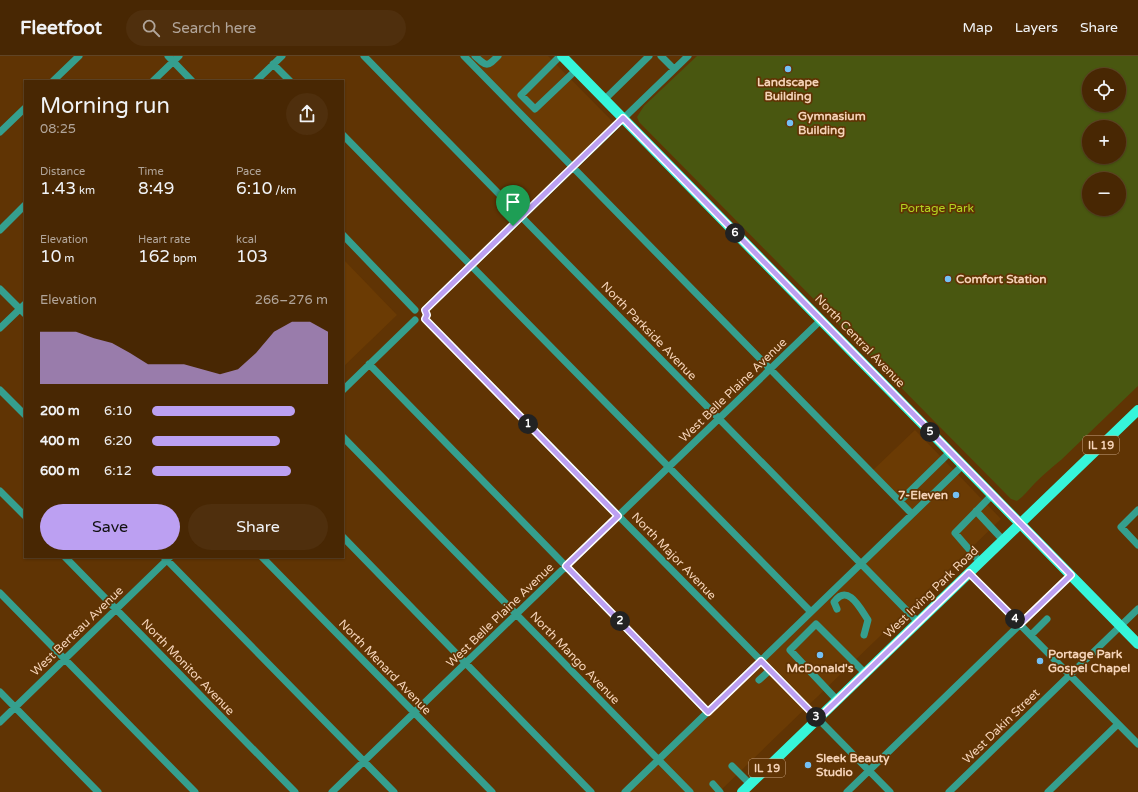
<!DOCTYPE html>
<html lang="en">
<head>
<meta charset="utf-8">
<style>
	:root { --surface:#482703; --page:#4f2f0d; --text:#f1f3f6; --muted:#b1a59a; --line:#604425; --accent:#bca0f2 }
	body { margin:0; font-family:"Varela Round",sans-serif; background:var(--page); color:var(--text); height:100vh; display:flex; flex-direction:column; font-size:15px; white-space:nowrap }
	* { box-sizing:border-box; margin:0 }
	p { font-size:13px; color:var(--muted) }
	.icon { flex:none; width:22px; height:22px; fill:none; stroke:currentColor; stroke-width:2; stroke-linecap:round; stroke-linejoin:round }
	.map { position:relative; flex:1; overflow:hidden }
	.panel { position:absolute; left:24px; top:24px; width:320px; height:478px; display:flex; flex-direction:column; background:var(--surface); border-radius:0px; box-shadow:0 1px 3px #0004,0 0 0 1px var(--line) }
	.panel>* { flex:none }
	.fabs { position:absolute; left:1082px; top:12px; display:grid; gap:8px }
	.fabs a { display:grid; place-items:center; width:44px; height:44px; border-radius:50%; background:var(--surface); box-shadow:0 1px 3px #0004,0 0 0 1px var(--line); font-size:20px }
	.pin { position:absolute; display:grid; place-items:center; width:34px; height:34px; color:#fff; margin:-41px -17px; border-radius:50% 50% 50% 0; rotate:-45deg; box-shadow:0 0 4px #0007 }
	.pin .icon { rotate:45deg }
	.km { position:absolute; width:20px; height:20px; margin:-10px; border-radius:50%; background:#222; color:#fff; font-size:11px; line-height:20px; text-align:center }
	.round { display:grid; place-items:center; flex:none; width:42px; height:42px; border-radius:21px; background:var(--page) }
	.headline { display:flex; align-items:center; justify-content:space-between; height:68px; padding:0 16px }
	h1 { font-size:22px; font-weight:600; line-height:30px }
	.metrics { display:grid; grid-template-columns:repeat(3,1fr); gap:6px; height:68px; padding:4px 16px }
	.metrics div { display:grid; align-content:center }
	.metrics b { font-size:17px; font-weight:600 }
	.metrics small { font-size:11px; font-weight:400 }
	.metrics p { font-size:11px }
	.chart { height:112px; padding:8px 16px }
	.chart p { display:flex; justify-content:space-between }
	.chart svg { width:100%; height:72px; margin-top:4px; fill:var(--accent); opacity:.7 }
	.primary-button { display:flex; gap:8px; margin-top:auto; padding:8px 16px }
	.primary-button a { flex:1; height:46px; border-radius:24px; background:var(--accent); color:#111; font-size:16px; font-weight:600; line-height:46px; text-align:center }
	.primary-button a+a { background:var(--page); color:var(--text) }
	ul { padding:0 16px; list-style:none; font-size:13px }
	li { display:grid; grid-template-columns:64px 48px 1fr; align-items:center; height:30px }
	li i { height:10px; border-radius:5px; background:var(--accent) }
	header { display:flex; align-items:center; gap:24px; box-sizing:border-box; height:56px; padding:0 20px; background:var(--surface); border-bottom:1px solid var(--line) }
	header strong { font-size:19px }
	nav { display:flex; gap:22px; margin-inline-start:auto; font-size:14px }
	.search { width:280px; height:36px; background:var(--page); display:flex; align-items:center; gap:10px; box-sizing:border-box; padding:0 14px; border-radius:22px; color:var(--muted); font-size:15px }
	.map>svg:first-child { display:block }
</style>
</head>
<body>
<header>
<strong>Fleetfoot</strong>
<div class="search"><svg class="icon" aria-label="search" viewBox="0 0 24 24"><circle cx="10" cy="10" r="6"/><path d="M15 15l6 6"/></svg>Search here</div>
<nav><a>Map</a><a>Layers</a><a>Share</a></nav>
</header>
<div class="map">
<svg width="1138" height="736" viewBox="0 0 1138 736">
	<rect width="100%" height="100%" fill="#603404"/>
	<!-- built -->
	<path fill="#6b3b04" d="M462 0H548L615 68 571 111Z
		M343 203 397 259 343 311Z
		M915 374 1001 463 719 736H627L914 459 872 415Z"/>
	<!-- green -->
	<path fill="#495710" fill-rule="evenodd" d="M697 0H1138V330L1061 404C1052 411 1043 419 1035 427 1029 433 1024 440 1017 445L1011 443 639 66 637 61 644 50ZM1089 19H1119V49H1089ZM1089 71H1119V101H1089ZM1089 123H1119V153H1089Z"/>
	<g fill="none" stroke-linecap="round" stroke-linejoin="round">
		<!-- minor -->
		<path stroke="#359f8e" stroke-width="7" d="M168 0 192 25
			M364 0 918 566
			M464 0 912 458
			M475 0C487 11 487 11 498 0
			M560 0 521 39 535 53 576 14
			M661 0 674 13
			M273 8 290 25
			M53 25 79 0
			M153 25 179 0
			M256 25 282 0
			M605 43 649 0
			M0 76 25 52
			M343 79 811 556
			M0 174 25 149
			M343 179 415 254
			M0 233 25 258
			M425 254 688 0
			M425 263 890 736
			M0 272 25 248
			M369 308 708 656
			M0 334 25 359
			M343 334 415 264
			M343 381 690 736
			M0 435 25 460
			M900 445 950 396
			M1138 454 1121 471 1138 489
			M976 455 1003 484
			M343 481 591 736
			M65 501 295 736
			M164 501 394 736
			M262 501 492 736
			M980 506 955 477 992 439
			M969 517 1138 688
			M0 537 195 736
			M837 553 834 546C848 527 860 552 868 564L864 579
			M1031 579 1047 563
			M759 624 770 614
			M0 636 98 736
			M837 644 790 594 816 568 865 617
			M0 666 170 501
			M732 710 750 728
			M713 728 720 736
			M332 736 821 264
			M625 736 963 409
			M847 736 1071 519
			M949 736 1138 553
			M1048 736 1118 668"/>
		<!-- major -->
		<path stroke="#36f5da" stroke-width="10" d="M562 0 1138 588
			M742 736 1138 354"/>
	</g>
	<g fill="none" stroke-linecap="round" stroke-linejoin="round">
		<!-- route casing -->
		<g stroke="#fff" stroke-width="8">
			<path id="route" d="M623 62 1071 519 1020 568 969 517 818 663 761 605 708 656 566 510 618 460 425 263 427 259 425 254Z"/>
		</g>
		<!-- route -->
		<use href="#route" stroke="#bca0f2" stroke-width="5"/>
	</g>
	<!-- markers -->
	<g fill="#74c0f6" stroke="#603404" stroke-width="1.5">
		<circle cx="788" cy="13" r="4"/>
		<circle cx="790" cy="67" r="4"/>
		<circle cx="948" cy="223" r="4"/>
		<circle cx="956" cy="439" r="4"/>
		<circle cx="820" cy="599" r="4"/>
		<circle cx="1040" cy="605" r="4"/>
		<circle cx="808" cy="709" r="4"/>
	</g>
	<g text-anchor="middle" stroke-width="3.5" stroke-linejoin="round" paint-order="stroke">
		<!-- shield labels -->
		<g fill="#603404" stroke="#c8a382" stroke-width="1">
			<rect x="1083" y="380" width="36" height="18" rx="3"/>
			<rect x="749" y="703" width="36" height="18" rx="3"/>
		</g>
		<g font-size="11" font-weight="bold" fill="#f5d3b8">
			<text x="1101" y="393">IL 19</text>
			<text x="767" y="716">IL 19</text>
		</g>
		<!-- poi labels -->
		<g font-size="12" font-weight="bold" fill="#f5d3b8" stroke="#603404" text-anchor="start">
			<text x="788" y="30" text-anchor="middle">Landscape<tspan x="788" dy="14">Building</tspan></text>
			<text x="798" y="64">Gymnasium<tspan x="798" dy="14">Building</tspan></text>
			<text x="956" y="227">Comfort Station</text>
			<text x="948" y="443" text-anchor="end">7-Eleven</text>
			<text x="1048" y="602">Portage Park<tspan x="1048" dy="14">Gospel Chapel</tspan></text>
			<text x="820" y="616" text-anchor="middle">McDonald's</text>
			<text x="816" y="706">Sleek Beauty<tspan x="816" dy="14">Studio</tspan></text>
		</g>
		<!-- park labels -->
		<g font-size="12" fill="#b3d421" stroke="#603404">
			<text x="937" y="156">Portage Park</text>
		</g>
		<!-- street labels -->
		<g font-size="12" fill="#f5d3b8" stroke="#603404">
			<text transform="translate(649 275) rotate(46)" y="4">North Parkside Avenue</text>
			<text transform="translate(860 285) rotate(46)" y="4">North Central Avenue</text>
			<text transform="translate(733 334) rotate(-44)" y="4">West Belle Plaine Avenue</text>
			<text transform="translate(674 500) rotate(46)" y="4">North Major Avenue</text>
			<text transform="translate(931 536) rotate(-44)" y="4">West Irving Park Road</text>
			<text transform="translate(500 559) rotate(-44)" y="4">West Belle Plaine Avenue</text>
			<text transform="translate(77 575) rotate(-44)" y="4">West Berteau Avenue</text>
			<text transform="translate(575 602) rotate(46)" y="4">North Mango Avenue</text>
			<text transform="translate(188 611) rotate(46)" y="4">North Monitor Avenue</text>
			<text transform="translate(385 611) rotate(46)" y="4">North Menard Avenue</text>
			<text transform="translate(1001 670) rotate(-44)" y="4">West Dakin Street</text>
		</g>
	</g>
</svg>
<div class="fabs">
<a><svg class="icon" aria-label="locate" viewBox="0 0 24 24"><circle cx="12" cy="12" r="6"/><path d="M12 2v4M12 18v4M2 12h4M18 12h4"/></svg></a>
<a>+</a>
<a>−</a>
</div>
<div class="pin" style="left:513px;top:170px;background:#1e9e55"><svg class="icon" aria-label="arrive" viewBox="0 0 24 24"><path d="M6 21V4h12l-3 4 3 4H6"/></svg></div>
<b class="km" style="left:528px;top:368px">1</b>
<b class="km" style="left:620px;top:565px">2</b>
<b class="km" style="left:816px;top:661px">3</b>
<b class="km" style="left:1015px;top:563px">4</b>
<b class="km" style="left:930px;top:376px">5</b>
<b class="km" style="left:735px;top:177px">6</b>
<section class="panel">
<div class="headline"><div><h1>Morning run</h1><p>08:25</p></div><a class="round"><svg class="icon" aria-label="share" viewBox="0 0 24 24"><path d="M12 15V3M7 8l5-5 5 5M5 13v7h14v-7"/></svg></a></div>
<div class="metrics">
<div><p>Distance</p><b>1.43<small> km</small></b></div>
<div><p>Time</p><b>8:49</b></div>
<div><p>Pace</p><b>6:10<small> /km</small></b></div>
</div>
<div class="metrics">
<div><p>Elevation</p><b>10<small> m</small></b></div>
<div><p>Heart rate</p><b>162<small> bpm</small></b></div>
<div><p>kcal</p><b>103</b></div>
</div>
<div class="chart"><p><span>Elevation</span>266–276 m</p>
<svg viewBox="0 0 160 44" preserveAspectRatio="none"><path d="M0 44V12L10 12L20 12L30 16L40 19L50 25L60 32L70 32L80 32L90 35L100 38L110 35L120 25L130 12L140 6L150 6L160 12V44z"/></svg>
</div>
<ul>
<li><b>200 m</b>6:10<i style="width:81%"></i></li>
<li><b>400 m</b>6:20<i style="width:73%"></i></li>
<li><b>600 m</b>6:12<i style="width:79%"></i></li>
</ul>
<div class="primary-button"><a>Save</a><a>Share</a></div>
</section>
</div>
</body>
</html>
